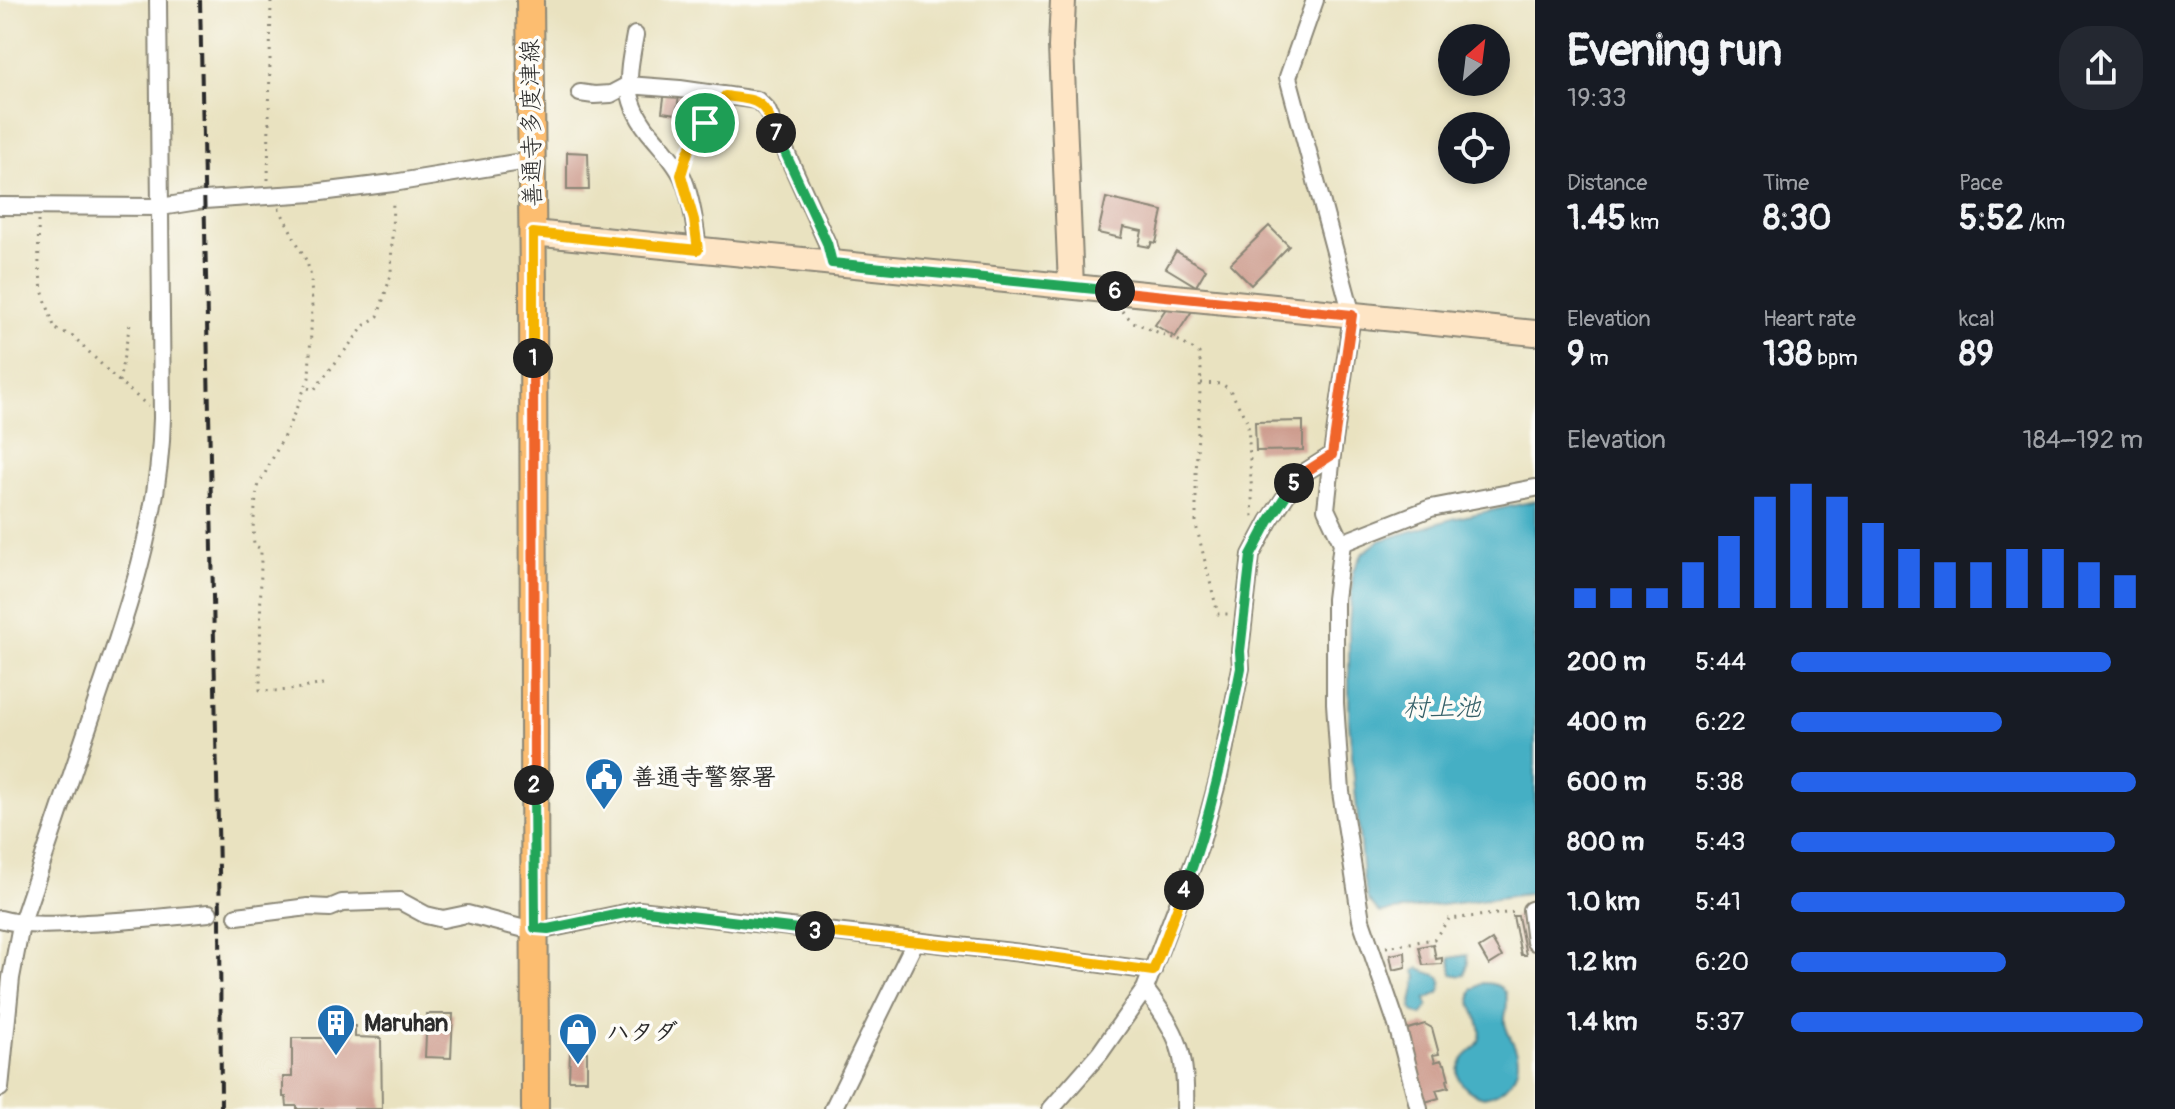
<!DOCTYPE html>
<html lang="en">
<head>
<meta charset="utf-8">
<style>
	:root { --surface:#171b24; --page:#242831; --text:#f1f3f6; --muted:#9ea1a6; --accent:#2563eb }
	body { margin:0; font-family:Pangolin,"Klee One",sans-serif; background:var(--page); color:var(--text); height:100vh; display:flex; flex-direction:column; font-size:30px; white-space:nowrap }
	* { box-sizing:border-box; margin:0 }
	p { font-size:26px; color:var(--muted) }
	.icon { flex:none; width:44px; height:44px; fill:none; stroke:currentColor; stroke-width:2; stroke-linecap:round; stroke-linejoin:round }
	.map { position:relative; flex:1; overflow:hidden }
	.details { display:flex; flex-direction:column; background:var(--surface); width:640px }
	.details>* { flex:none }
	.needle { width:52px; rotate:28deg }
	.fabs { position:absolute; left:1438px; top:24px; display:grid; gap:16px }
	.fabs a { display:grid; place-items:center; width:72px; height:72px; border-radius:50%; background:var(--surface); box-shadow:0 4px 12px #0003; font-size:40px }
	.pin { position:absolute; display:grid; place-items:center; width:68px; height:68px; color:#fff; margin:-34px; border:4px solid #fff; border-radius:50%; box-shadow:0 2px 8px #0007 }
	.km { position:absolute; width:40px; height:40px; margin:-20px; border-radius:50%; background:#222; color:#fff; font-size:22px; line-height:40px; text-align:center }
	.round { display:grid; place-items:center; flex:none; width:84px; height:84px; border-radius:32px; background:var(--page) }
	.summary { display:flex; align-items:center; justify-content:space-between; height:136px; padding:0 32px }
	h1 { font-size:44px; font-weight:700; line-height:60px }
	.stats { display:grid; grid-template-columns:repeat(3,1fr); gap:12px; height:136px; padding:8px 32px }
	.stats div { display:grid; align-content:center }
	.stats b { font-size:34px; font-weight:700 }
	.stats small { font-size:22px; font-weight:400 }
	.stats p { font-size:22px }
	.chart { height:224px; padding:16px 32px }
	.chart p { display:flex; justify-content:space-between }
	.chart svg { width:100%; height:144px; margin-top:8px; stroke:var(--accent); stroke-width:6 }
	ul { padding:0 32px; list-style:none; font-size:26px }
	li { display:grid; grid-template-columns:128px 96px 1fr; align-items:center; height:60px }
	li i { height:20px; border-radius:10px; background:var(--accent) }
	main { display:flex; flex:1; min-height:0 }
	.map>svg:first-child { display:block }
</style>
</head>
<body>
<main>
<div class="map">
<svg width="1535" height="1109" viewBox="0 0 1535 1109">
	<rect width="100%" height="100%" fill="#fdfcf7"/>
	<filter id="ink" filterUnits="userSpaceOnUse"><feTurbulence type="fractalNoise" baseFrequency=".0125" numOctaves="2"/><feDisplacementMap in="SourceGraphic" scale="16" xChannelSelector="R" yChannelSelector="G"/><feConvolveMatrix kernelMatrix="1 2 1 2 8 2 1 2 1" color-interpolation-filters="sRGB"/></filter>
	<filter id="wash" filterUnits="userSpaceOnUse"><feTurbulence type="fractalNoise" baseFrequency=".006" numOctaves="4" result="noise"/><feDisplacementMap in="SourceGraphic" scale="32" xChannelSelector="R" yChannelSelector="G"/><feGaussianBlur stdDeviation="1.8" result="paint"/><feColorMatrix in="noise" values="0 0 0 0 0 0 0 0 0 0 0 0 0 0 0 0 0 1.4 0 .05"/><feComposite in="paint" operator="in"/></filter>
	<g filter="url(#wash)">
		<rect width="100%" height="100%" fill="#e9e2c0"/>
		<!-- water -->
		<path fill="#45afc4" stroke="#386d78" stroke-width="2" d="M1535 501V893L1379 913 1368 900 1363 877 1349 722V626L1353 571 1363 553 1379 541 1452 519Z
			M1467 955 1468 964 1464 975 1461 976 1452 974 1450 958Z
			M1419 968C1431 977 1449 971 1439 993L1426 999 1428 1006 1422 1015 1415 1013 1411 1008 1417 977 1415 971Z
			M1483 983C1491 983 1500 984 1505 992 1510 1002 1504 1013 1505 1023 1507 1034 1514 1042 1517 1053 1522 1074 1505 1094 1484 1097 1468 1093 1451 1080 1461 1062 1466 1052 1478 1049 1480 1038 1484 1020 1466 1008 1472 990Z"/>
		<g id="blocks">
			<!-- building -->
			<path fill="#cd9c8e" d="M665 91 679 93 677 114 662 112Z
				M567 152 588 153 589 190H567Z
				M1106 198 1163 211 1156 243 1152 242 1150 247 1139 245 1142 231 1123 227 1121 238 1098 233Z
				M1269 226 1289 246 1251 285 1230 264Z
				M1176 251 1206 269 1196 286 1166 268Z
				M1167 307 1192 311 1175 337 1155 325Z
				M1303 421V450L1256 451 1255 422Z
				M1513 916H1518L1526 955H1521Z
				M1492 940 1502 957 1489 965 1479 948Z
				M1433 944 1436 959 1442 958V964L1423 965 1419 947Z
				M1405 952 1406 967 1393 970 1390 955Z
				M427 1014H453L451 1058 425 1057Z
				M1425 1024 1432 1028 1439 1054 1433 1055 1435 1062 1441 1060 1443 1064H1445L1449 1079 1447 1080 1449 1087 1436 1090 1439 1098 1425 1102 1405 1030Z
				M324 1026H355V1037L381 1038 382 1109H297V1106H287L286 1097H283V1077H292V1038H324Z
				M570 1051 587 1052V1080H569Z"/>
		</g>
	</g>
	<g filter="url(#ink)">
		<use href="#blocks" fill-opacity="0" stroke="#8a8676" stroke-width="2"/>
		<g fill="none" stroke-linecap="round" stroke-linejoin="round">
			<!-- street casing -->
			<g stroke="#8a8676" stroke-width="20">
				<path id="street" d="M635 35C627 79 622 102 654 138 664 150 676 163 683 178 692 200 695 226 698 250
					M580 93 594 95 611 94 628 85 680 89 757 100 767 110 827 243 832 263
					M0 206 161 207 204 200 313 193 393 183 521 162H531
					M1332 455 1326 509 1342 543 1431 508 1535 488
					M1342 543 1335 599V703L1341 792 1361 920 1397 1025 1419 1109
					M1535 909 1531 910 1535 942
					M237 916 308 907 330 908 342 903 400 901 426 915 443 919 467 914 521 928 548 929 639 910 1021 953 1153 971
					M0 919C29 927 56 925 86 923 127 921 168 917 209 913
					M1145 989C1179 1034 1187 1053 1185 1109
					M0 1088 11 978 21 925C45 852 70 779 95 706 127 613 160 518 162 418L158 0
					M833 1109 915 942
					M1051 1109 1100 1053 1145 989 1200 846 1219 776 1241 668 1240 651 1251 555 1269 521 1299 476 1332 455 1352 315 1288 77 1315 0"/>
			</g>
			<!-- secondary casing -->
			<g stroke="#8a8676" stroke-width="28">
				<path id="secondary" d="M1063 0 1061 47 1071 286
					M533 233 1535 333"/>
			</g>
			<!-- primary casing -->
			<g stroke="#8a8676" stroke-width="30">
				<path id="primary" d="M530 0 533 287 535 1109"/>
			</g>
			<!-- path -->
			<path stroke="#8a8676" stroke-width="3" stroke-dasharray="2 6" stroke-linecap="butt" d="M687 156 697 134 716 109
				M268 180 271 0
				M279 208 307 262 311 277 312 307 309 378 288 428 257 489 253 528 254 545 261 549 260 690C288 693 303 687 330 683
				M38 221 39 266 42 290 55 329 73 336 113 376 148 406
				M1122 311 1133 322 1179 341 1199 353 1201 370 1196 474V525L1218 614H1230
				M119 382 130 324
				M1201 383 1222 384 1230 390 1248 423 1253 517
				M308 388 314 390 365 325 378 316 391 275 393 199
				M1386 947 1434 939 1449 919 1516 912"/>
			<!-- street -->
			<use href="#street" stroke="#fff" stroke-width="16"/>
			<!-- secondary -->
			<use href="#secondary" stroke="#fee5c5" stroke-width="24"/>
			<!-- primary -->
			<use href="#primary" stroke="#fcbd6f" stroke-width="26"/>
			<!-- rail -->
			<path stroke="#2b2b2b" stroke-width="4" stroke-dasharray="12 6" stroke-linecap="butt" d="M200 0 220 916 221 1109"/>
		</g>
	</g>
	<g fill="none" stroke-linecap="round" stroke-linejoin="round" filter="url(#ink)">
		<!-- split-1 casing -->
		<g stroke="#fff" stroke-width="16">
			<path id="split-1" d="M533 358V233L698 250 694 220 681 175 688 152 705 123"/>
		</g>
		<!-- split-2 casing -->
		<g stroke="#fff" stroke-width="16">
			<path id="split-2" d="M533 358 534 785"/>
		</g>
		<!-- split-3 casing -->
		<g stroke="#fff" stroke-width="16">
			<path id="split-3" d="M534 785 535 928 548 929 639 910 815 931"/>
		</g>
		<!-- split-4 casing -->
		<g stroke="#fff" stroke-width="16">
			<path id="split-4" d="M815 931 1021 953 1153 971 1184 890"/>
		</g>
		<!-- split-5 casing -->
		<g stroke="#fff" stroke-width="16">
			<path id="split-5" d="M1184 890C1211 818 1226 744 1241 668L1240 651 1251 555 1269 521 1294 483"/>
		</g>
		<!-- split-6 casing -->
		<g stroke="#fff" stroke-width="16">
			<path id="split-6" d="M1115 291 1352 315 1332 455 1299 476 1294 483"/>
		</g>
		<!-- split-7 casing -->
		<g stroke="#fff" stroke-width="16">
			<path id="split-7" d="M776 133 827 243 832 263 1115 291"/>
		</g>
		<!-- split-8 casing -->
		<g stroke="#fff" stroke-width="16">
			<path id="split-8" d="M705 123 725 96C761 101 762 99 776 133"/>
		</g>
		<!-- split-1 -->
		<use href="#split-1" stroke="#f5b400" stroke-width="10"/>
		<!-- split-2 -->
		<use href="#split-2" stroke="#f0652b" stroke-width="10"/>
		<!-- split-3 -->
		<use href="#split-3" stroke="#22a559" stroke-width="10"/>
		<!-- split-4 -->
		<use href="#split-4" stroke="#f5b400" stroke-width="10"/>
		<!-- split-5 -->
		<use href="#split-5" stroke="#22a559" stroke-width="10"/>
		<!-- split-6 -->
		<use href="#split-6" stroke="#f0652b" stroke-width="10"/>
		<!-- split-7 -->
		<use href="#split-7" stroke="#22a559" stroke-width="10"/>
		<!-- split-8 -->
		<use href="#split-8" stroke="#f5b400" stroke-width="10"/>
	</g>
	<!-- icons -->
	<defs>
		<g id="civic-pin" transform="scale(2)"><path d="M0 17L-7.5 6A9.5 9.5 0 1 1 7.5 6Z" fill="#1f6fb2" stroke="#fdfcf7"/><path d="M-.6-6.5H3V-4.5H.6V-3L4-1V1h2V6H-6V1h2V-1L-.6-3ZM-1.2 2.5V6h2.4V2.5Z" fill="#fff"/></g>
		<g id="building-pin" transform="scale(2)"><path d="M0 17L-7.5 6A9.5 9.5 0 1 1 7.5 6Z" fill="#1f6fb2" stroke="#fdfcf7"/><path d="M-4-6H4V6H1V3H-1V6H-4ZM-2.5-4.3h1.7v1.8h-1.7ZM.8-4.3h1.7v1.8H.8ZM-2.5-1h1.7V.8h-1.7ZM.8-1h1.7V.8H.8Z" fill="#fff"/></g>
		<g id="shop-pin" transform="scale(2)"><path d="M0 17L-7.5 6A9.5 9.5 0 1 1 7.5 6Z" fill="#1f6fb2" stroke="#fdfcf7"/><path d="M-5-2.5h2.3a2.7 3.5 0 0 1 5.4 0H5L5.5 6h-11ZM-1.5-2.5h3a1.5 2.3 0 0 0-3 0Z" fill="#fff"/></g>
	</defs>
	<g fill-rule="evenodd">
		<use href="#civic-pin" x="604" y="777"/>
		<use href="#building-pin" x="336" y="1023"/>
		<use href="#shop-pin" x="578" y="1032"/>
	</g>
	<g text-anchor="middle" stroke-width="7" stroke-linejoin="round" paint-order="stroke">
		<!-- street labels -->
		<g font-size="24" fill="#2b2b2b" stroke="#fdfcf7">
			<text transform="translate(531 123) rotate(-91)" y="8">善通寺多度津線</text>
		</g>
		<!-- poi labels -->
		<g font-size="24" font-weight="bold" fill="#2b2b2b" stroke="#fdfcf7" text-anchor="start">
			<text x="632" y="785">善通寺警察署</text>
			<text x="364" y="1031">Maruhan</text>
			<text x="606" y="1040">ハタダ</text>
		</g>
		<!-- water labels -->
		<g font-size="26" font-style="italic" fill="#356068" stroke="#fdfcf7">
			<text x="1442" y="716">村上池</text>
		</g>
	</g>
</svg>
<div class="fabs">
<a><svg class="needle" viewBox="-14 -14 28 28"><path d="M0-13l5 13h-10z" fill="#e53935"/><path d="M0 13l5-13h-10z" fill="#9ea1a6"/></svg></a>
<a><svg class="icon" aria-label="locate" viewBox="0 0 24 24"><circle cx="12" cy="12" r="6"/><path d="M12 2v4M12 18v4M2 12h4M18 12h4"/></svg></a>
</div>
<div class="pin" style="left:705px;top:123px;background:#1e9e55"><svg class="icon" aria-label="arrive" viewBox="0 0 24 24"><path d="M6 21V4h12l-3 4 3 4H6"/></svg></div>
<b class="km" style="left:533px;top:358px">1</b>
<b class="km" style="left:534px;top:785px">2</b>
<b class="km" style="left:815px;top:931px">3</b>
<b class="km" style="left:1184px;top:890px">4</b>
<b class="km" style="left:1294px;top:483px">5</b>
<b class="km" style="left:1115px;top:291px">6</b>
<b class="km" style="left:776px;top:133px">7</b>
</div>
<section class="details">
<div class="summary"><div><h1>Evening run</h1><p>19:33</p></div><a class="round"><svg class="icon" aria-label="share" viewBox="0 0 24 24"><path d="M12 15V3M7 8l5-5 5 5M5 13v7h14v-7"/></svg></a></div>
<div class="stats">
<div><p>Distance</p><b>1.45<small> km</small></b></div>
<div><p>Time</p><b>8:30</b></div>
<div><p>Pace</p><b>5:52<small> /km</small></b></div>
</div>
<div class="stats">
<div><p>Elevation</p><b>9<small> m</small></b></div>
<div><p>Heart rate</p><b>138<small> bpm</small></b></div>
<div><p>kcal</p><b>89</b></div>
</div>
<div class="chart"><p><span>Elevation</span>184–192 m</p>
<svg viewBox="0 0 160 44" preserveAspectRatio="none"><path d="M5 44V38M15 44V38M25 44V38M35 44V30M45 44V22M55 44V10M65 44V6M75 44V10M85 44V18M95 44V26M105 44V30M115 44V30M125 44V26M135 44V26M145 44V30M155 44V34"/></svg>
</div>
<ul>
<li><b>200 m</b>5:44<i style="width:91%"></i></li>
<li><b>400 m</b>6:22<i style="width:60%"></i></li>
<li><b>600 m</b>5:38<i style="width:98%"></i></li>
<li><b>800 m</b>5:43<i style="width:92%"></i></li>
<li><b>1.0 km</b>5:41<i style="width:95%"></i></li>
<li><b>1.2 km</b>6:20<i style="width:61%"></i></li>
<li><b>1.4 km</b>5:37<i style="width:100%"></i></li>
</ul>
</section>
</main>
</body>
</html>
